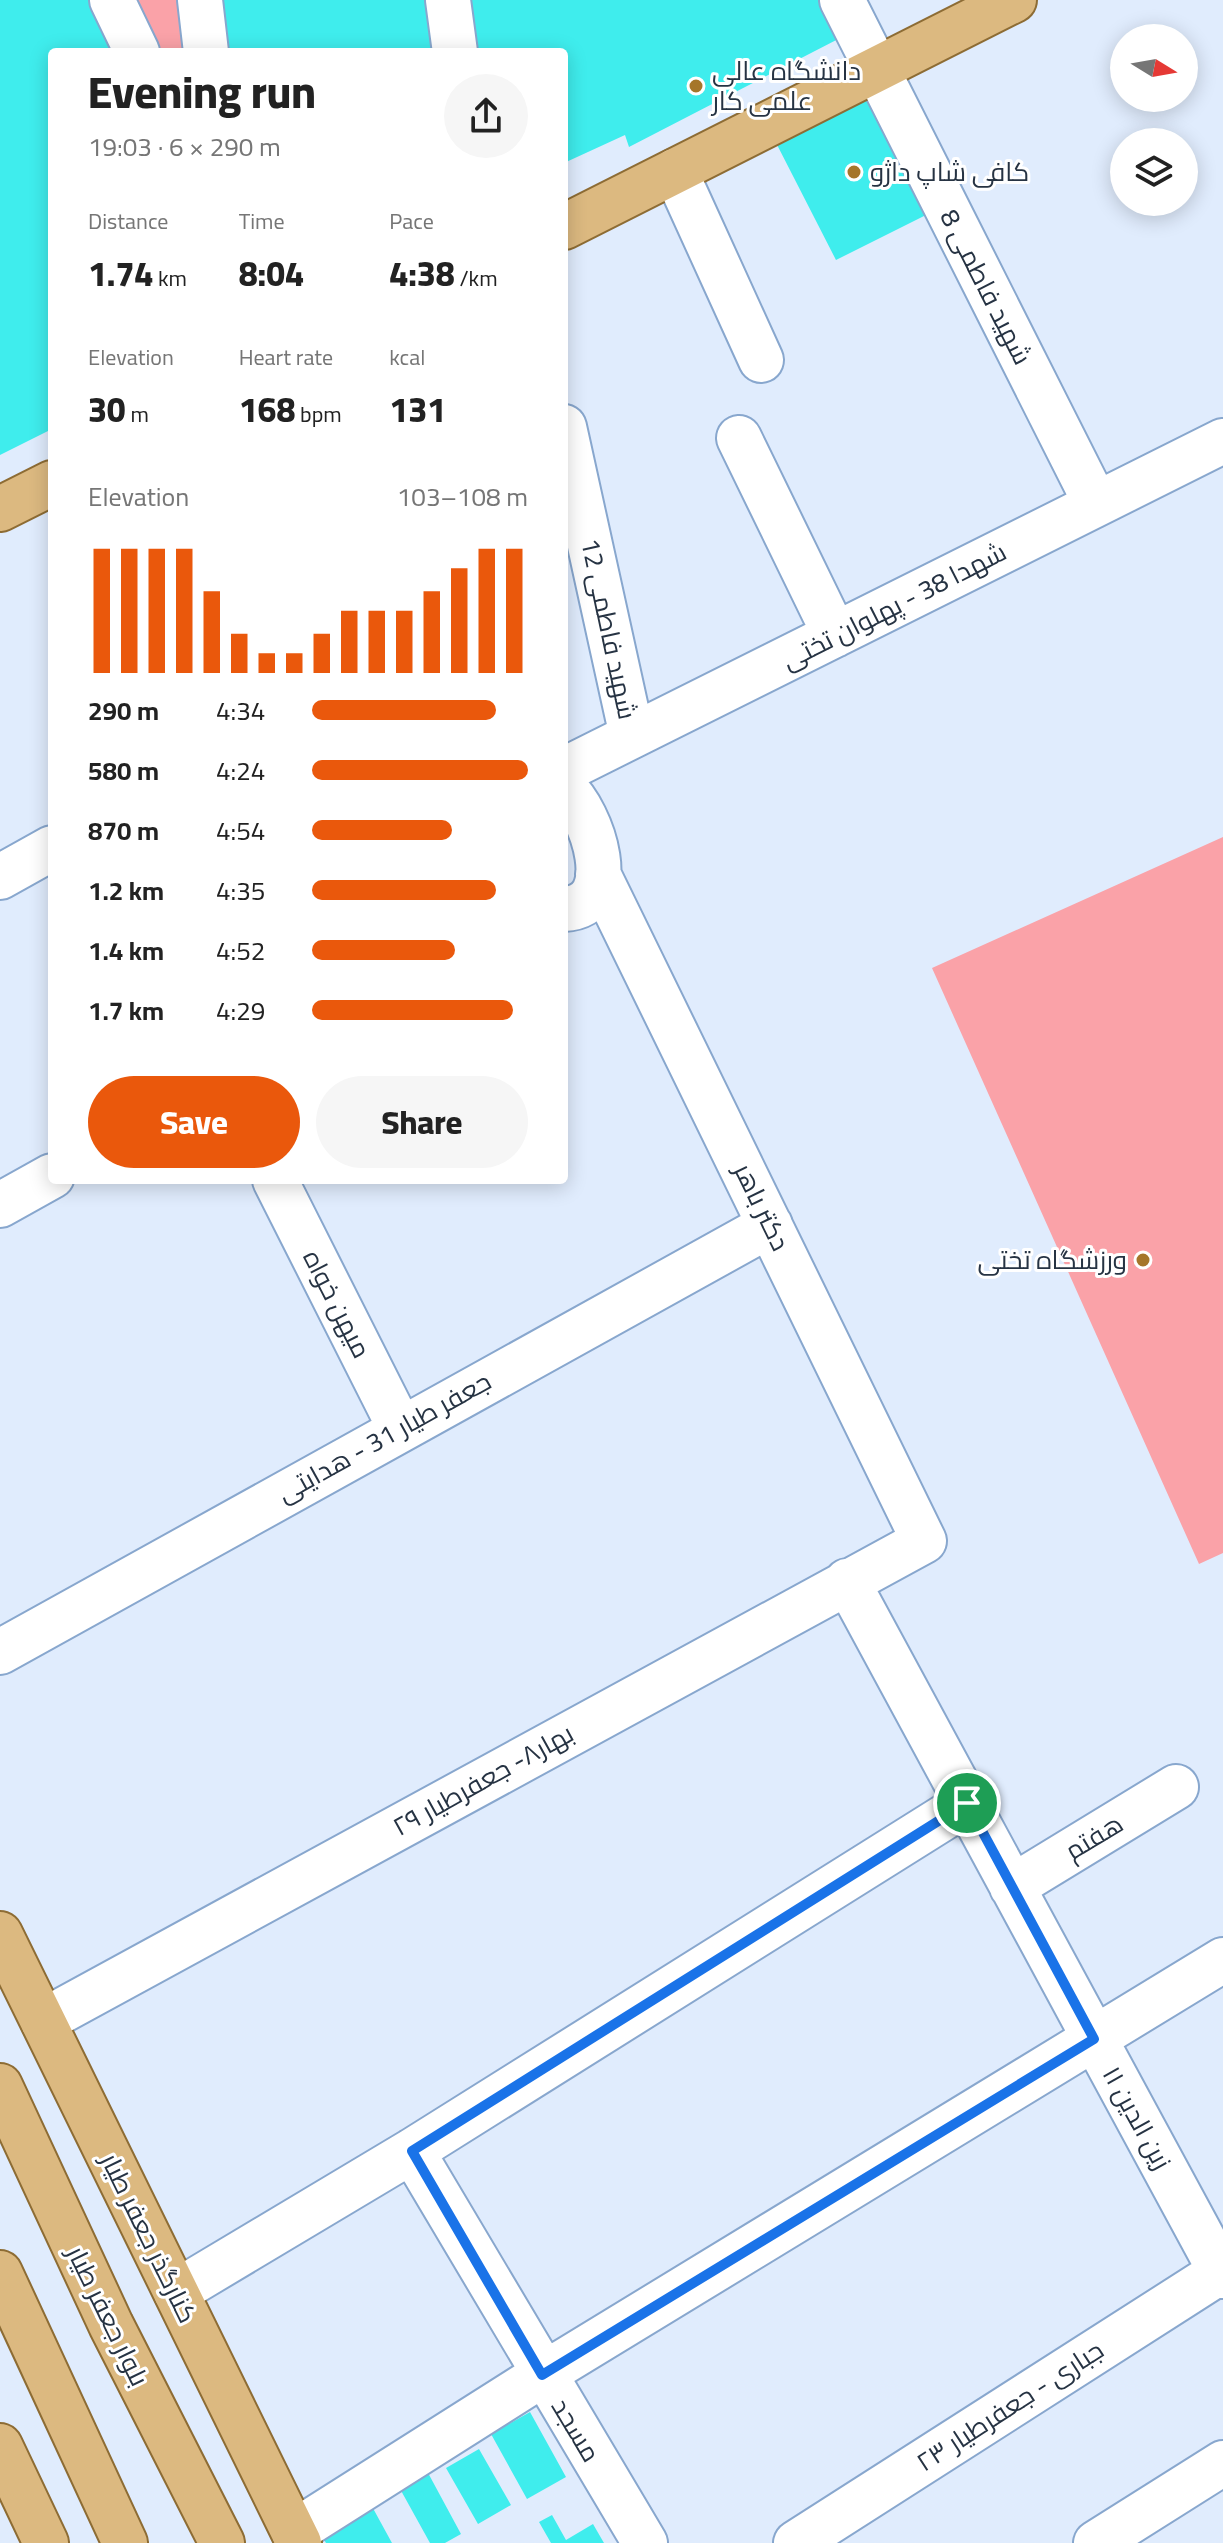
<!DOCTYPE html>
<html lang="en">
<head>
<meta charset="utf-8">
<style>
	:root { --surface:#fff; --page:#f6f6f6; --text:#222; --muted:#767676; --accent:#ea580c }
	body { margin:0; font-family:Georgia,Cairo,serif; background:var(--page); color:var(--text); height:100vh; display:flex; flex-direction:column; font-size:30px; white-space:nowrap }
	* { box-sizing:border-box; margin:0 }
	p { font-size:26px; color:var(--muted) }
	.icon { flex:none; width:44px; height:44px; fill:none; stroke:currentColor; stroke-width:2; stroke-linecap:round; stroke-linejoin:round }
	.map { position:relative; flex:1; overflow:hidden }
	.sheet { position:absolute; left:48px; top:48px; width:520px; height:1136px; display:flex; flex-direction:column; background:var(--surface); border-radius:8px; box-shadow:0 4px 20px #0003 }
	.sheet>* { flex:none }
	.needle { width:52px; rotate:101deg }
	.controls { position:absolute; left:1110px; top:24px; display:grid; gap:16px }
	.controls a { display:grid; place-items:center; width:88px; height:88px; border-radius:50%; background:var(--surface); box-shadow:0 4px 20px #0003; font-size:40px }
	.pin { position:absolute; display:grid; place-items:center; width:68px; height:68px; color:#fff; margin:-34px; border:4px solid #fff; border-radius:50%; box-shadow:0 2px 8px #0007 }
	.round { display:grid; place-items:center; flex:none; width:84px; height:84px; border-radius:42px; background:var(--page) }
	.headline { display:flex; align-items:center; justify-content:space-between; height:136px; padding:0 40px }
	h1 { font-size:44px; font-weight:800; line-height:60px }
	.stats { display:grid; grid-template-columns:repeat(3,1fr); gap:12px; height:136px; padding:8px 40px }
	.stats div { display:grid; align-content:center }
	.stats b { font-size:34px; font-weight:800 }
	.stats small { font-size:22px; font-weight:400 }
	.stats p { font-size:22px }
	.chart { height:224px; padding:16px 40px }
	.chart p { display:flex; justify-content:space-between }
	.chart svg { width:100%; height:144px; margin-top:8px; stroke:var(--accent); stroke-width:6 }
	.primary-button { display:flex; gap:16px; margin-top:auto; padding:16px 40px }
	.primary-button a { flex:1; height:92px; border-radius:48px; background:var(--accent); color:#fff; font-size:32px; font-weight:800; line-height:92px; text-align:center }
	.primary-button a+a { background:var(--page); color:var(--text) }
	ul { padding:0 40px; list-style:none; font-size:26px }
	li { display:grid; grid-template-columns:128px 96px 1fr; align-items:center; height:60px }
	li i { height:20px; border-radius:10px; background:var(--accent) }
	.map>svg:first-child { display:block }
</style>
</head>
<body>
<div class="map">
<svg width="1223" height="2543" viewBox="0 0 1223 2543">
	<rect width="100%" height="100%" fill="#e0ecfd"/>
	<!-- green -->
	<path fill="#faa2a8" d="M133 0H185L194 52H157Z
		M1223 837V1553L1199 1564 932 968Z"/>
	<!-- building -->
	<path fill="#3feded" d="M0 0H88L114 52H52V429L0 455Z
		M215 0H438L445 52H223Z
		M460 0H834L846 35 629 147 625 135 564 163V52H467Z
		M873 82 936 210 836 260 771 133Z
		M530 2412 566 2477 527 2499 491 2434Z
		M479 2449 511 2505 478 2524 446 2468Z
		M427 2471 461 2534 445 2543H430L399 2487Z
		M369 2501 392 2543H326L318 2530Z
		M552 2515 566 2540 593 2524 604 2543H551L539 2522Z"/>
	<g fill="none" stroke-linecap="round" stroke-linejoin="round">
		<!-- minor casing -->
		<g stroke="#88a7ce" stroke-width="48">
			<path id="minor" d="M112 0 137 52
				M200 0 206 52
				M448 0 455 52
				M842 0 1096 504
				M675 171 761 360
				M564 427 632 736
				M739 438 835 635
				M564 770 1223 441
				M564 788C592 812 625 906 564 909
				M0 877 52 848
				M275 1180 400 1428
				M0 1205 52 1176
				M847 1581 1223 2276
				M0 1652 770 1225
				M1012 1887 1176 1787
				M43 2021 924 1541 598 874
				M412 2151 645 2543
				M176 2292 412 2151 967 1803
				M294 2532 542 2375 1223 1960
				M796 2543 1223 2270
				M1096 2543 1223 2463"/>
		</g>
		<!-- major casing -->
		<g stroke="#8d6c34" stroke-width="48">
			<path id="major" d="M564 227 1014 0
				M0 509 52 483
				M0 1934 299 2543
				M0 2086 111 2325 222 2543
				M0 2273 125 2543
				M0 2446 46 2543"/>
		</g>
		<!-- minor -->
		<use href="#minor" stroke="#fff" stroke-width="44"/>
		<!-- major -->
		<use href="#major" stroke="#dcb980" stroke-width="44"/>
	</g>
	<g fill="none" stroke-linecap="round" stroke-linejoin="round">
		<!-- route casing -->
		<g stroke="#fff" stroke-width="16">
			<path id="route" d="M967 1803 1094 2039 542 2375 412 2151Z"/>
		</g>
		<!-- route -->
		<use href="#route" stroke="#1a73e8" stroke-width="10"/>
	</g>
	<!-- markers -->
	<g fill="#a5762a" stroke="#fff" stroke-width="3">
		<circle cx="696" cy="86" r="8"/>
		<circle cx="854" cy="172" r="8"/>
		<circle cx="1143" cy="1260" r="8"/>
	</g>
	<g text-anchor="middle" stroke-width="6" stroke-linejoin="round" paint-order="stroke">
		<!-- poi labels -->
		<g font-size="26" fill="#263343" stroke="#fff" text-anchor="start">
			<text x="712" y="80">دانشگاه عالی<tspan x="712" dy="30">علمی کار</tspan></text>
			<text x="870" y="181">کافی شاپ داژو</text>
			<text x="1127" y="1269" text-anchor="end">ورزشگاه تختی</text>
		</g>
		<!-- street labels -->
		<g font-size="26" fill="#263343" stroke="#fff">
			<text transform="translate(986 287) rotate(63)" y="9">شهید فاطمی 8</text>
			<text transform="translate(894 606) rotate(-27)" y="9">شهدا 38 - پهلوان تختی</text>
			<text transform="translate(609 629) rotate(78)" y="9">شهید فاطمی 12</text>
			<text transform="translate(762 1207) rotate(64)" y="9">دکتر باهر</text>
			<text transform="translate(337 1304) rotate(63)" y="9">میهن خواه</text>
			<text transform="translate(384 1437) rotate(-29)" y="9">جعفر طیار 31 - هدایتی</text>
			<text transform="translate(483 1780) rotate(-29)" y="9">بهار۸- جعفرطیار ۲۹</text>
			<text transform="translate(1094 1837) rotate(-31)" y="9">هفتم</text>
			<text transform="translate(1137 2118) rotate(61)" y="9">زین الدین ۱۱</text>
			<text transform="translate(149 2238) rotate(64)" y="9">کنارگذر جعفر طیار</text>
			<text transform="translate(108 2316) rotate(64)" y="9">بلوار جعفر طیار</text>
			<text transform="translate(1010 2406) rotate(-33)" y="9">جباری - جعفرطیار ۲۳</text>
			<text transform="translate(576 2430) rotate(59)" y="9">مسجد</text>
		</g>
	</g>
</svg>
<div class="controls">
<a><svg class="needle" viewBox="-14 -14 28 28"><path d="M0-13l5 13h-10z" fill="#e53935"/><path d="M0 13l5-13h-10z" fill="#767676"/></svg></a>
<a><svg class="icon" aria-label="layers" viewBox="0 0 24 24"><path d="M12 4l9 5-9 5-9-5zM3 14l9 5 9-5"/></svg></a>
</div>
<div class="pin" style="left:967px;top:1803px;background:#1e9e55"><svg class="icon" aria-label="arrive" viewBox="0 0 24 24"><path d="M6 21V4h12l-3 4 3 4H6"/></svg></div>
<section class="sheet">
<div class="headline"><div><h1>Evening run</h1><p>19:03 · 6 × 290 m</p></div><a class="round"><svg class="icon" aria-label="share" viewBox="0 0 24 24"><path d="M12 15V3M7 8l5-5 5 5M5 13v7h14v-7"/></svg></a></div>
<div class="stats">
<div><p>Distance</p><b>1.74<small> km</small></b></div>
<div><p>Time</p><b>8:04</b></div>
<div><p>Pace</p><b>4:38<small> /km</small></b></div>
</div>
<div class="stats">
<div><p>Elevation</p><b>30<small> m</small></b></div>
<div><p>Heart rate</p><b>168<small> bpm</small></b></div>
<div><p>kcal</p><b>131</b></div>
</div>
<div class="chart"><p><span>Elevation</span>103–108 m</p>
<svg viewBox="0 0 160 44" preserveAspectRatio="none"><path d="M5 44V6M15 44V6M25 44V6M35 44V6M45 44V19M55 44V32M65 44V38M75 44V38M85 44V32M95 44V25M105 44V25M115 44V25M125 44V19M135 44V12M145 44V6M155 44V6"/></svg>
</div>
<ul>
<li><b>290 m</b>4:34<i style="width:85%"></i></li>
<li><b>580 m</b>4:24<i style="width:100%"></i></li>
<li><b>870 m</b>4:54<i style="width:65%"></i></li>
<li><b>1.2 km</b>4:35<i style="width:85%"></i></li>
<li><b>1.4 km</b>4:52<i style="width:66%"></i></li>
<li><b>1.7 km</b>4:29<i style="width:93%"></i></li>
</ul>
<div class="primary-button"><a>Save</a><a>Share</a></div>
</section>
</div>
</body>
</html>
